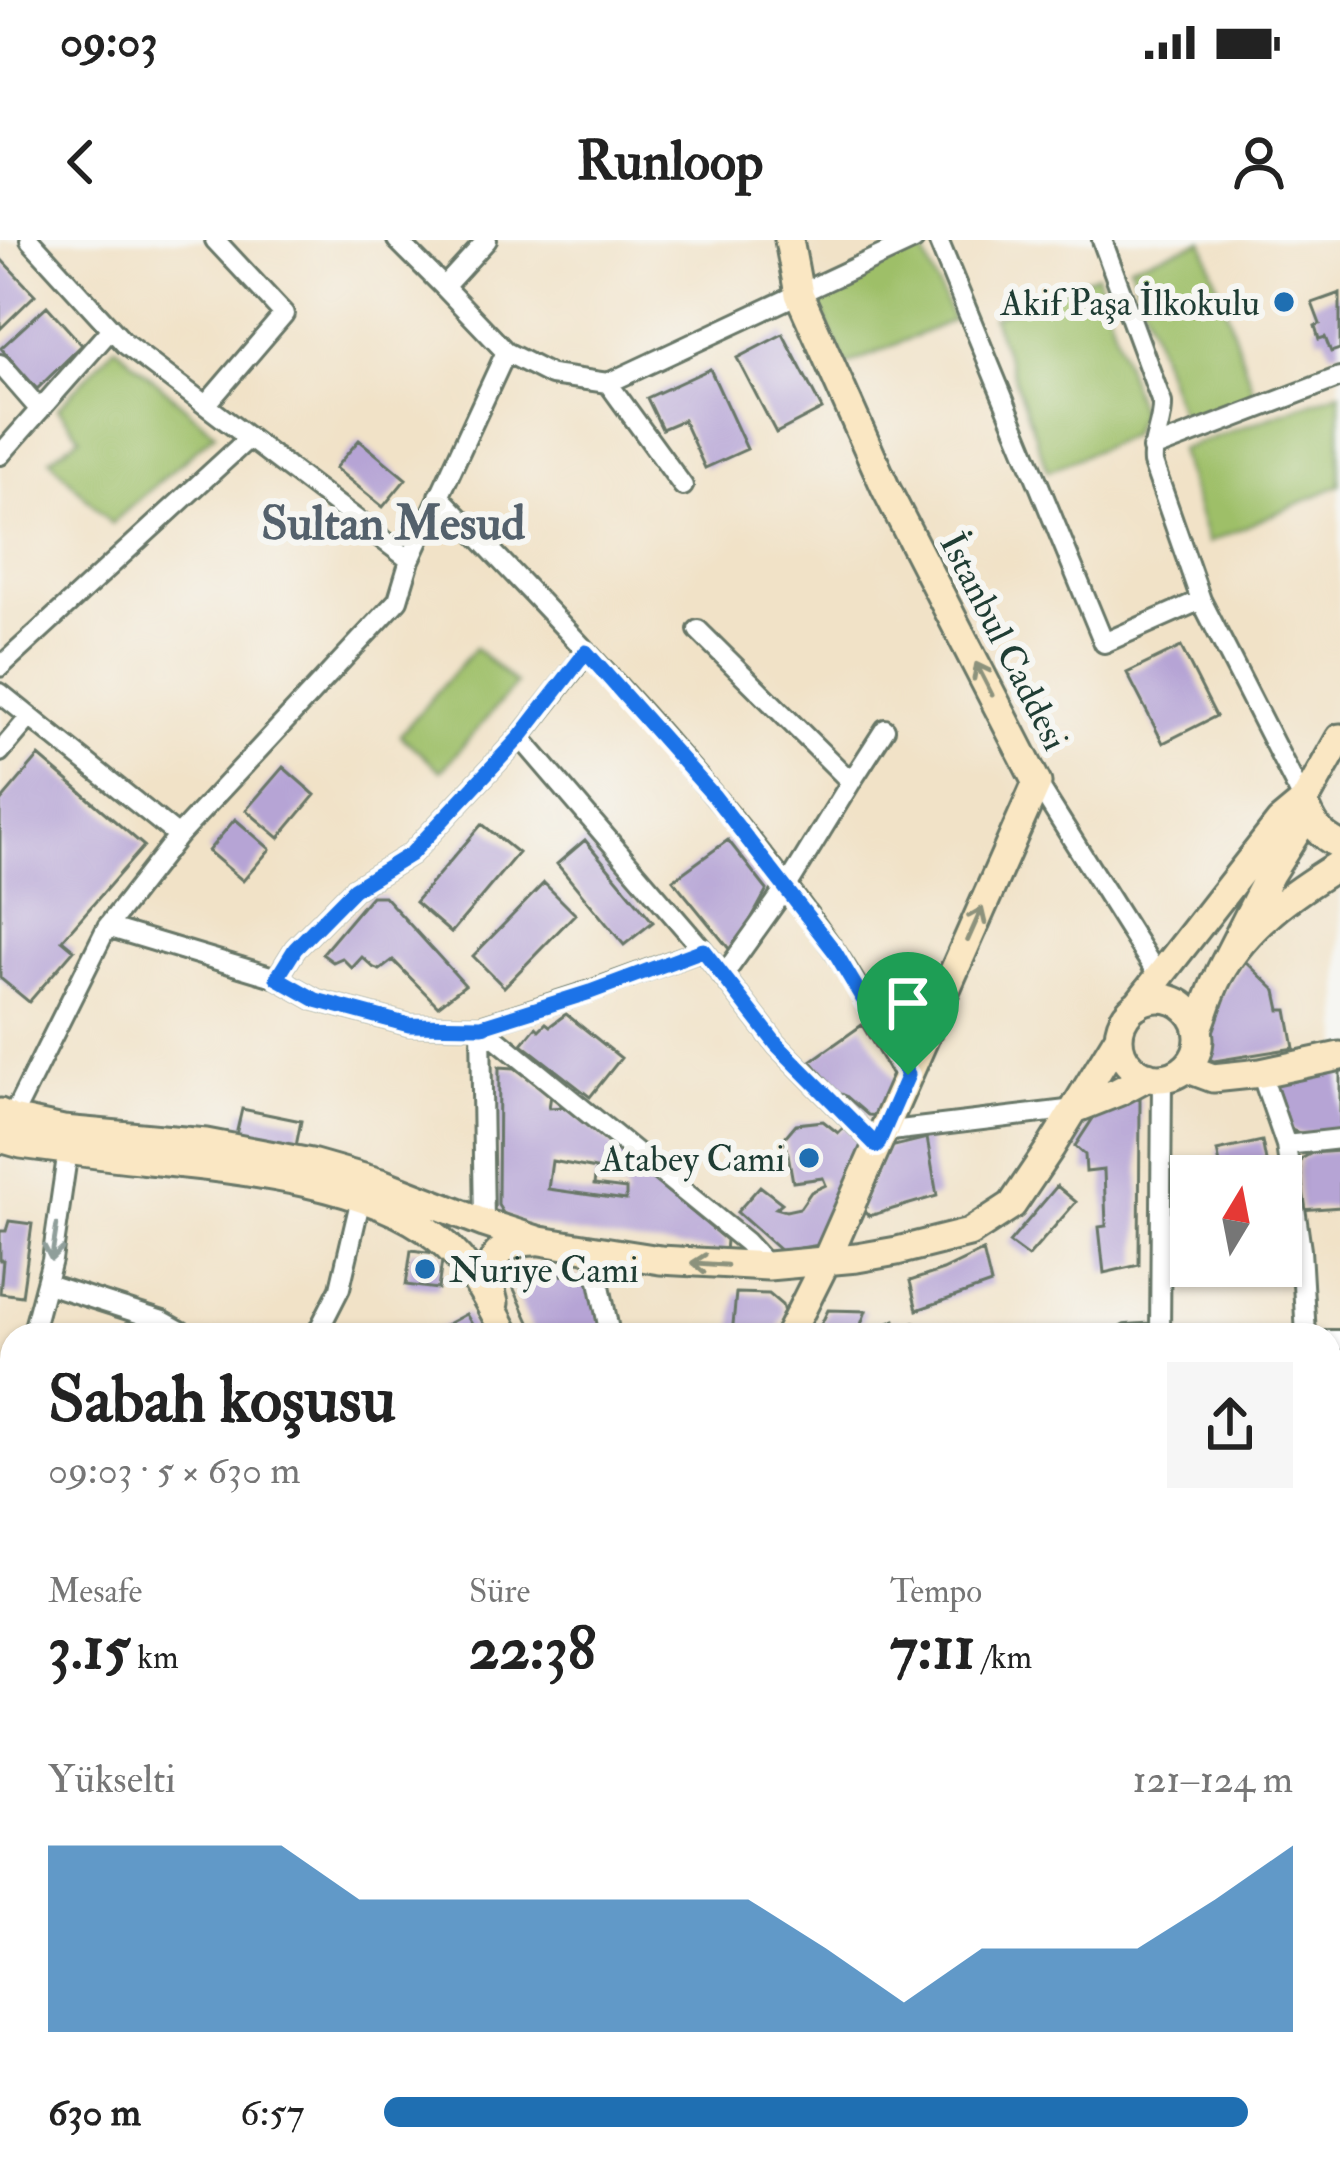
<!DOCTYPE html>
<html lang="tr">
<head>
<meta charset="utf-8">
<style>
	:root { --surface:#fff; --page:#f6f6f6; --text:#222; --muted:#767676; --accent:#1f6fb2 }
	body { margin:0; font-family:"IM FELL Double Pica",serif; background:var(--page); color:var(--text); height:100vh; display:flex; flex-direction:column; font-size:45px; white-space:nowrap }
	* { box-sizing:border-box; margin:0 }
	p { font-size:39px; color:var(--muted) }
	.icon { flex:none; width:66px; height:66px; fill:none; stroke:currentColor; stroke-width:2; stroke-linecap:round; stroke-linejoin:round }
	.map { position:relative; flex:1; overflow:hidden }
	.sheet { position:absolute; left:0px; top:1083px; width:1341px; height:861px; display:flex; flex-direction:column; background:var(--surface); border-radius:36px 36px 0 0; box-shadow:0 3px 9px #0004 }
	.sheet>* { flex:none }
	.needle { width:78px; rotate:10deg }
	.controls { position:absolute; left:1170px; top:915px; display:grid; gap:24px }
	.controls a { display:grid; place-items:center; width:132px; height:132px; border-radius:0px; background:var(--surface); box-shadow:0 3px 9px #0004; font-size:60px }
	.pin { position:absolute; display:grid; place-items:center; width:102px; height:102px; color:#fff; margin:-123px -51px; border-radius:50% 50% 50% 0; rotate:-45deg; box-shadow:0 0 12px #0007 }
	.pin .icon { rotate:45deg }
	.round { display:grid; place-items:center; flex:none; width:126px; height:126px; border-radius:0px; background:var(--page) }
	.summary { display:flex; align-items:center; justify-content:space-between; height:204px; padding:0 48px }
	h1 { font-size:66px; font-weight:800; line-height:90px }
	.stats { display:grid; grid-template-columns:repeat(3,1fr); gap:18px; height:204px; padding:12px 48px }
	.stats div { display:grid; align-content:center }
	.stats b { font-size:60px; font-weight:800 }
	.stats small { font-size:33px; font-weight:400 }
	.stats p { font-size:33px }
	.chart { height:336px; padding:24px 48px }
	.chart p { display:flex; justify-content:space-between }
	.chart svg { width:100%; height:216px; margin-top:12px; fill:var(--accent); opacity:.7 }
	ul { padding:0 48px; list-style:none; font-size:39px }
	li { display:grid; grid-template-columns:192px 144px 1fr; align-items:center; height:90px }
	li i { height:30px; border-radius:15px; background:var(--accent) }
	.status { display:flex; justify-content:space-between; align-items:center; height:84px; padding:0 60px; background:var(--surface); direction:ltr }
	.status svg { height:33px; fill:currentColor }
	header { display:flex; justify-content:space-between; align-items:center; height:156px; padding:0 48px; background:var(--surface); font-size:54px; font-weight:800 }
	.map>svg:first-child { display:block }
</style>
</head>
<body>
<div class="status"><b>09:03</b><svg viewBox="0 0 49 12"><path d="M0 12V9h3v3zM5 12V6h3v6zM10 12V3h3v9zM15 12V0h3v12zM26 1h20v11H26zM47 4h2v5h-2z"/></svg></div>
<header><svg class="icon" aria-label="back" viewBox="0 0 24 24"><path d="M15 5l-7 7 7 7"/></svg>Runloop<svg class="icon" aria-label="person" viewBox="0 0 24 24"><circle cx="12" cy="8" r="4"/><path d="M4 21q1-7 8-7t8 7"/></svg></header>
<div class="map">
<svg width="1340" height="1943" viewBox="0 0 1340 1943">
	<rect width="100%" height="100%" fill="#f6f6f2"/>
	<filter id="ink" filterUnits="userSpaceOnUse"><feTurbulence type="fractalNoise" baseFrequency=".00833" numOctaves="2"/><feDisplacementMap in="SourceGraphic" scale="24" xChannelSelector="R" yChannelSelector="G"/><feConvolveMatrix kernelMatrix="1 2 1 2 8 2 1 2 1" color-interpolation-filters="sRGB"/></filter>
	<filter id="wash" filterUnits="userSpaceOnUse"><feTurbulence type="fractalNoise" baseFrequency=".004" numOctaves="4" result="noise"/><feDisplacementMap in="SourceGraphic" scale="48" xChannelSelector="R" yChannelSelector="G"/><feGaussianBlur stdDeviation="2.7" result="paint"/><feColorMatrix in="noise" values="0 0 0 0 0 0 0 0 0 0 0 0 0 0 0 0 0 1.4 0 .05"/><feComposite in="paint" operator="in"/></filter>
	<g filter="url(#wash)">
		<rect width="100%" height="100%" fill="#f1e2c7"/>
		<!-- green -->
		<path fill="#9ebf68" stroke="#5e7e4e" stroke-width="3" d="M1203 1 1255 156 1182 180 1130 25Z
			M921 7 953 80 846 126 814 54Z
			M1097 34 1140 173 1130 195 1048 231 992 77Z
			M115 106 215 193 111 284 50 219 80 197 58 168Z
			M1340 152V245L1208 303 1179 210Z
			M475 408 516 444 441 531 400 495Z"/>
		<g id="blocks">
			<!-- building -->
			<path fill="#b6a4d5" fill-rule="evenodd" d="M0 18 35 55 0 89Z
				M1340 53V109L1331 112 1325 97 1319 99 1315 86 1320 84 1312 63Z
				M47 66 82 105 37 149 1 108Z
				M783 94 822 169 776 193 737 118Z
				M710 129 747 209 705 228 683 180 662 189 647 158Z
				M359 200 406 239 383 267 335 228Z
				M1181 407 1216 476 1163 503 1127 433Z
				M39 516 144 606 62 700 74 710 29 762 0 738V562Z
				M283 527 315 555 279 598 246 570Z
				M235 579 270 609 243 641 208 611Z
				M482 584 518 613 451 693 415 662Z
				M585 600 653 682 624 705 557 624Z
				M728 600 767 650 744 692 730 710 673 640Z
				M544 643 575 674 504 747 473 716Z
				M371 656H384L465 745 438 766 393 720 380 730 374 728 362 717 352 728 342 718 333 722 322 714Z
				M1245 721 1276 751 1280 770H1287L1294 808 1214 821 1205 817 1201 811 1200 803 1209 773Z
				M566 774 621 818 590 857 522 804 536 787 539 790 546 783 550 786Z
				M862 785 897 844 882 876 868 875 846 856 837 852 811 821Z
				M1340 822V890L1302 894 1291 890 1275 842Z
				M499 827 515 828 551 855 549 868 566 867 726 1000 725 1012 630 1002 562 991 514 979 503 973 498 965ZM552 921 596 929 594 945 626 949V960L548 949Z
				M1140 859 1139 1025 1104 1033 1099 987 1106 986 1104 930 1086 932 1085 915 1075 906 1103 863Z
				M242 869 301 881 295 911 235 899Z
				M823 881 838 893 845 886 866 908 826 1004 781 1011 737 972 760 946 782 963 776 968 786 971 800 968 811 952 826 945 823 938 793 942 785 897 796 884Z
				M927 898 937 956 869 976 859 964 886 908Z
				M1262 901 1269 936H1223L1217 911Z
				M1340 911V967L1301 970 1298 930 1301 919 1312 913Z
				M1057 946 1076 962 1028 1017 1009 1003Z
				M9 981 32 984 22 1056 0 1053 3 1020H0V991H6Z
				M411 1010 443 1014 438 1049 406 1045Z
				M983 1011 991 1044 917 1070 910 1041 943 1030Z
				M513 1026 593 1041 605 1095H535L509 1038V1029Z
				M736 1053 769 1054 782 1065 784 1073 775 1095H732Z
				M828 1070 866 1071 857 1095H816Z
				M466 1074 478 1095H427Z
				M895 1080 897 1088 914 1083 917 1095H861Z
				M1329 1117H1340V1209L1329 1208Z
				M640 1932H711L730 1936 728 1943H639Z
				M783 1932H841L840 1943H782Z"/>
		</g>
	</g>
	<g filter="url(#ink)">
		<use href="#blocks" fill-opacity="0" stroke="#687767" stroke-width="3"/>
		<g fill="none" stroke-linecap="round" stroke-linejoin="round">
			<!-- street casing -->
			<g stroke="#687767" stroke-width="24">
				<path id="street" d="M30 0 125 104 410 320
					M397 0 444 47
					M487 0 444 47 506 112
					M938 0 1104 403 1201 360
					M1102 0 1162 163C1163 184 1151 202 1153 223L1201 360 1304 562
					M0 124 40 170
					M608 143 683 246
					M206 165 284 74 215 0
					M1152 209 1340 137
					M0 215 111 89
					M439 256C578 400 718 547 834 710 861 749 884 794 908 835
					M698 390 851 542 786 648 723 736
					M0 427 249 198
					M0 453 178 596
					M520 497 703 710
					M0 512 30 477
					M851 542 885 489
					M1037 543 1159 737
					M107 687 277 738 295 709 354 649 411 614 520 497 587 412
					M277 738 316 760 409 785 481 786 590 751 703 710 777 805 877 906
					M1261 833 1286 905 1301 1010 1306 1095
					M9 884 107 687 178 596 398 360 410 320 506 112 551 135 608 143 914 0
					M883 892 1075 869
					M1286 905 1340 899
					M484 983 481 786 746 1002 768 1026
					M593 1011 610 1095
					M47 1044 163 1081 188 1095
					M32 1095 52 1020 68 910
					M316 1095 340 1048 361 958
					M1127 1095 1159 1093
					M1160 1095 1162 838
					M1329 1100H1340
					M0 1199 12 1160
					M1329 1271H1340
					M1329 1453 1340 1455
					M0 1503 12 1504
					M0 1653 12 1659
					M1329 1690 1340 1692
					M0 1779 12 1785
					M1329 1862 1340 1790
					M347 1935 405 1943
					M74 1943 79 1932
					M231 1943 240 1932
					M967 1943 970 1932
					M1115 1943 1116 1932
					M1196 1943 1201 1932
					M1280 1943H1298
					M1311 1943 1314 1932"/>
			</g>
			<!-- secondary casing -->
			<g stroke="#687767" stroke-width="33">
				<path id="secondary" d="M789 0 799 54 886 249 1037 543 826 1021 789 1095
					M1304 562C1312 584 1319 595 1340 605
					M1219 734 1270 634 1297 591 1304 562 1340 498
					M1119 798a40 40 0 1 1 80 0a40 40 0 1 1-80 0Z
					M1137 765 1280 582 1304 562
					M1198 789C1205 772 1210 751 1219 735 1246 685 1293 653 1340 624
					M1186 828 1213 838 1261 833 1340 816
					M1075 869 1118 852 1148 836
					M0 873 12 879 63 890 206 903 311 923 381 943 484 983 540 1001 660 1020 768 1026 857 1018 897 1011 969 993 1012 965 1051 907 1119 796
					M0 898 21 904C51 908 82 912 112 916 207 927 363 936 438 998 470 1024 488 1059 506 1095
					M494 1063C483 1024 494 1002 536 1001
					M742 1943 745 1932"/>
			</g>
			<!-- street -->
			<use href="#street" stroke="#fff" stroke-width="18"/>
			<!-- secondary -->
			<use href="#secondary" stroke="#fae7c3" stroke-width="27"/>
		</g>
		<!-- one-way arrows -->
		<defs><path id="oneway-shaft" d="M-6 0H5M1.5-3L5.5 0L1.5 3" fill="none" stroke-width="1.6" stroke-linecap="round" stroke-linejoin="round" transform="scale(3)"/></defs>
		<g stroke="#8c927c">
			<use href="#oneway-shaft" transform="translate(984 439) rotate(-117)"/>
			<use href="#oneway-shaft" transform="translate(975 684) rotate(-66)"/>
			<use href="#oneway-shaft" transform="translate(709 1024) rotate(-176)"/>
		</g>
		<use stroke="#8f9e9a" href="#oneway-shaft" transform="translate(54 1003) rotate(99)"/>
	</g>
	<g fill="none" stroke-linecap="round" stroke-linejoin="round" filter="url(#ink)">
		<!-- route casing -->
		<g stroke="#fff" stroke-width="24">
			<path id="route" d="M586 412 714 556 835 712 908 835 877 906 777 805 703 710 590 752 482 786 409 785 316 760 277 738 295 709 354 649 411 614 520 497Z"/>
		</g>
		<!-- route -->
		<use href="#route" stroke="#1a73e8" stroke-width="15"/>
	</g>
	<!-- markers -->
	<g fill="#1f6fb2" stroke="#f6f6f2" stroke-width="4.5">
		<circle cx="1284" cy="62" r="12"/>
		<circle cx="809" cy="918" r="12"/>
		<circle cx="425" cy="1029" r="12"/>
	</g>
	<g text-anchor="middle" stroke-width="12" stroke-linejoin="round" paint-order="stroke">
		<!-- poi labels -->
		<g font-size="36" fill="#1f3d34" stroke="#f6f6f2" text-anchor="end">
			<text x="1260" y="75">Akif Paşa İlkokulu</text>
			<text x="785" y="931">Atabey Cami</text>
			<text x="449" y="1042" text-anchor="start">Nuriye Cami</text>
		</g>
		<!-- street labels -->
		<g font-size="36" fill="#1f3d34" stroke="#f6f6f2">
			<text transform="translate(1005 401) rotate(63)" y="13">İstanbul Caddesi</text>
		</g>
		<!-- district labels -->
		<g font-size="48" font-weight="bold" fill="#54616c" stroke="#f6f6f2">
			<text x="393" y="299">Sultan Mesud</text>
		</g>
	</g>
</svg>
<div class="controls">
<a><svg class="needle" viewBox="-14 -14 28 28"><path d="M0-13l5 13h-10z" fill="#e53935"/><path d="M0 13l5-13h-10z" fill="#767676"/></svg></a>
</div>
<div class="pin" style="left:908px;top:835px;background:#1e9e55"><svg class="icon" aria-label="arrive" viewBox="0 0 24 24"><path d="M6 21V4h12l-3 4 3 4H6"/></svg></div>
<section class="sheet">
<div class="summary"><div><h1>Sabah koşusu</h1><p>09:03 · 5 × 630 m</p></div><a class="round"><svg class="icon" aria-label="share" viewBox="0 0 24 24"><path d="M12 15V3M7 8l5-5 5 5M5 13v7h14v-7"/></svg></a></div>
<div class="stats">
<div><p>Mesafe</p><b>3.15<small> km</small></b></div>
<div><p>Süre</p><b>22:38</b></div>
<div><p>Tempo</p><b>7:11<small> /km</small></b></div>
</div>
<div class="chart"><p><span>Yükselti</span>121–124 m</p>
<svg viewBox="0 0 160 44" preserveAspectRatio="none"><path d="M0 44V6L10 6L20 6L30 6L40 17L50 17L60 17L70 17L80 17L90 17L100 27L110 38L120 27L130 27L140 27L150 17L160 6V44z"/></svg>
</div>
<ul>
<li><b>630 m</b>6:57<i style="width:95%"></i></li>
</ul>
</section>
</div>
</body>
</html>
